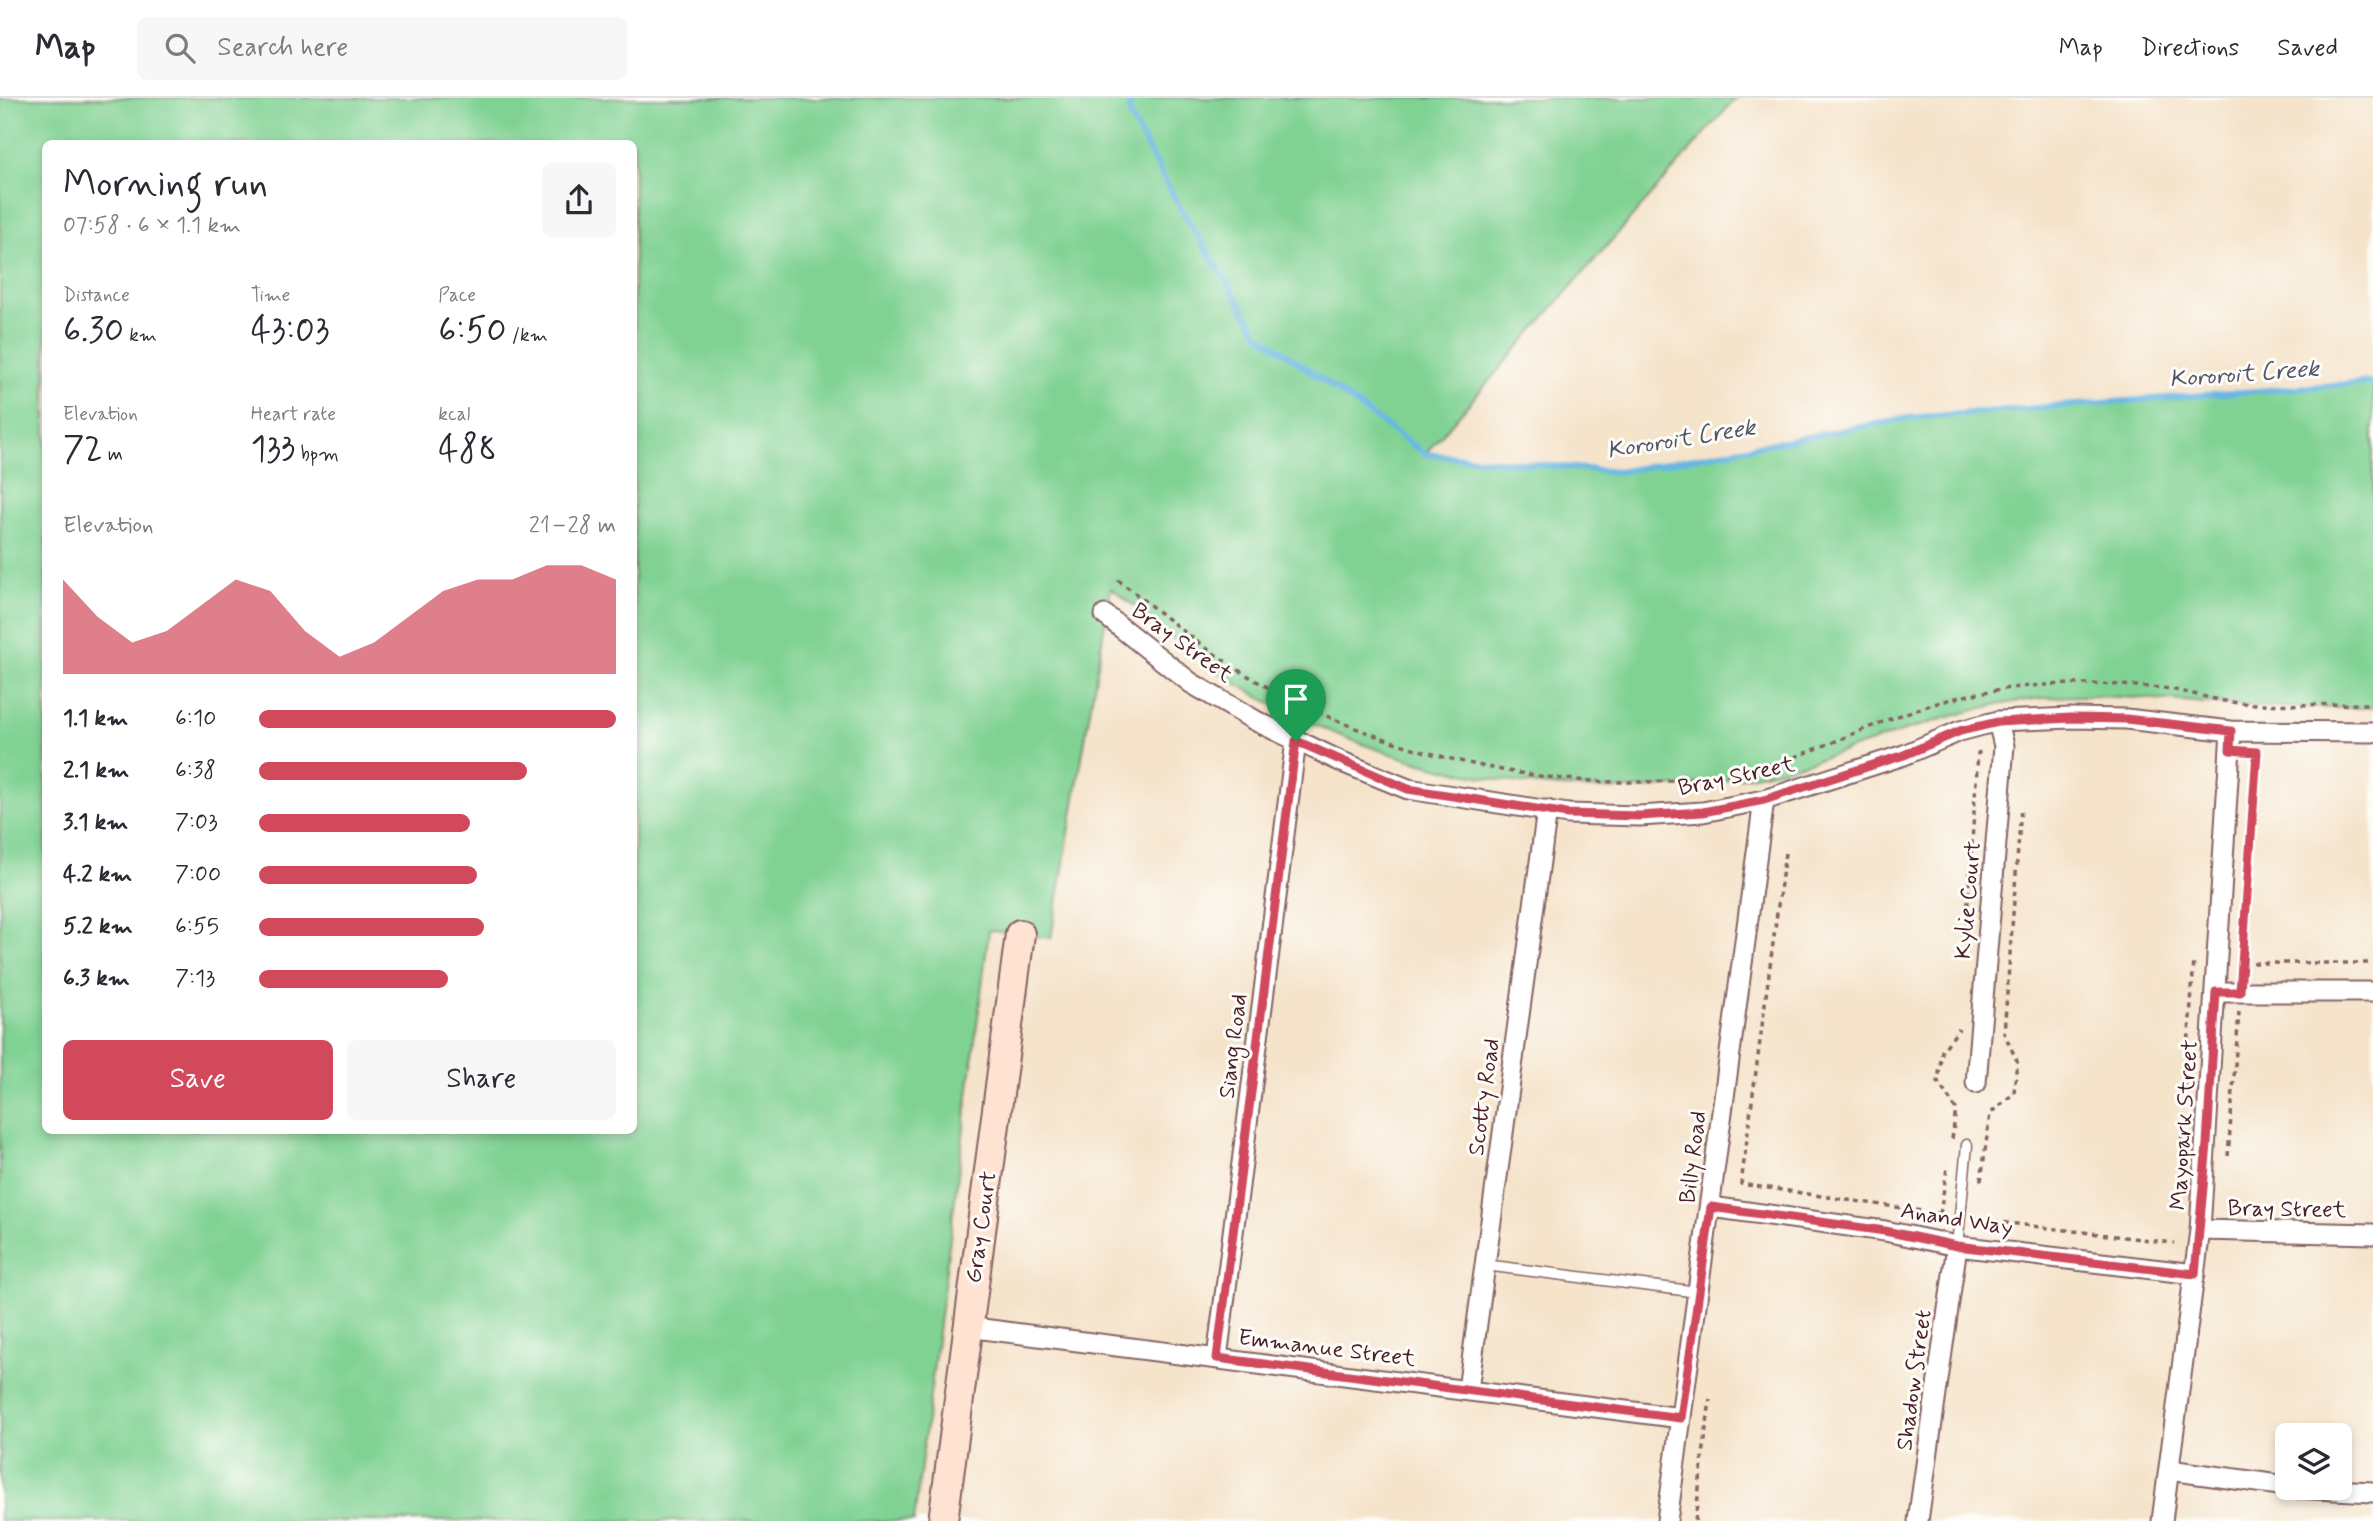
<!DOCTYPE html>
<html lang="en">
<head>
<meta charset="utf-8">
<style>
	:root { --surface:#fff; --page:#f7f7f7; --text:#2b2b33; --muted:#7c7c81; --line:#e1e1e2; --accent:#d1495b }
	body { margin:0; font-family:Mynerve,sans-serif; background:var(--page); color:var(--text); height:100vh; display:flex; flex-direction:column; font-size:26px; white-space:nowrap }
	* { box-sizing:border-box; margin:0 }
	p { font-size:23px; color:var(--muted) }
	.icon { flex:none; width:38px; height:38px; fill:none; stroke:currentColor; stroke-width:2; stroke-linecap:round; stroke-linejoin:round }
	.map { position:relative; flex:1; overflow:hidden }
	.drawer { position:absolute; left:42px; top:42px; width:595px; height:994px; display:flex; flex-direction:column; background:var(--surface); border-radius:10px; box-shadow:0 4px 10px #0003 }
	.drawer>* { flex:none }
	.controls { position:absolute; left:2275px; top:1325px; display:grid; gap:14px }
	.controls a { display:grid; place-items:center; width:77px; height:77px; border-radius:10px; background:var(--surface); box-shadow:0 4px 10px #0003; font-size:35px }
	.pin { position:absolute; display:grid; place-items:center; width:60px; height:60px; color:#fff; margin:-72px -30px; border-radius:50% 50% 50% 0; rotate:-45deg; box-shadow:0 0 7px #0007 }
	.pin .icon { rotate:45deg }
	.round { display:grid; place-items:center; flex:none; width:74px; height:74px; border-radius:10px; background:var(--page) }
	.head { display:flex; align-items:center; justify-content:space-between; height:119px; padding:0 21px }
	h1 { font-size:38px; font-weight:600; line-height:52px }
	.stats { display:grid; grid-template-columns:repeat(3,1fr); gap:10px; height:119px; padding:7px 21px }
	.stats div { display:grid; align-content:center }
	.stats b { font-size:35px; font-weight:600 }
	.stats small { font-size:19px; font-weight:400 }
	.stats p { font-size:19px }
	.chart { height:196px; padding:14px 21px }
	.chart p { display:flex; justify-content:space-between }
	.chart svg { width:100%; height:126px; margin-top:7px; fill:var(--accent); opacity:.7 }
	.action { display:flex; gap:14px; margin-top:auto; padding:14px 21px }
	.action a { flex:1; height:80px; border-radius:10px; background:var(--accent); color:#fff; font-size:28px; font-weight:600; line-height:80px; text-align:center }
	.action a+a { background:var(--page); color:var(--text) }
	ul { padding:0 21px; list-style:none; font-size:23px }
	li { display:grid; grid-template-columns:112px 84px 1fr; align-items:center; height:52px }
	li i { height:18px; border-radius:9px; background:var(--accent) }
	header { display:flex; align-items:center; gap:42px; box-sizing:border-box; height:98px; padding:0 35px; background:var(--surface); border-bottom:2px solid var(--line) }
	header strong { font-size:33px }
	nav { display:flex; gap:38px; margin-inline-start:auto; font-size:24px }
	.search { width:490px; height:63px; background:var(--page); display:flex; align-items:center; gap:18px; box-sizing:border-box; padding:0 24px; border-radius:10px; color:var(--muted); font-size:26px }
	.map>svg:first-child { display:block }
</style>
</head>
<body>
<header>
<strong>Map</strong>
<div class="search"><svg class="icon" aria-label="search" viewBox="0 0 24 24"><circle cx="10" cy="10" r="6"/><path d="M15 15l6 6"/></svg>Search here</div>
<nav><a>Map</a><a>Directions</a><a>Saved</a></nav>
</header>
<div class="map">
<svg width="2373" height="1423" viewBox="0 0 2373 1423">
	<rect width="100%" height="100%" fill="#fdfcf7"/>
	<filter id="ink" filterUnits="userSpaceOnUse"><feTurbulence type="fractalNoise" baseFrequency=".0143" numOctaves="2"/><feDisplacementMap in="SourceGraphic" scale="14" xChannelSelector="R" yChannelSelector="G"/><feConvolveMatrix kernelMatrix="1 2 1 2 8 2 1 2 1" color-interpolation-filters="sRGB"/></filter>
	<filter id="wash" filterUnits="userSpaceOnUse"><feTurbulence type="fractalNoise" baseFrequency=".00686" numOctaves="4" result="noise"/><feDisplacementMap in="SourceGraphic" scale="28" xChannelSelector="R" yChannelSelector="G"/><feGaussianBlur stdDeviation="1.57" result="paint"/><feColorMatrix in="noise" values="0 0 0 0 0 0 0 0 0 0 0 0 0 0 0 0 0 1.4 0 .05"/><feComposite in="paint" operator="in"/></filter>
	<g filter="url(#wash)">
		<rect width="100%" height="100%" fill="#f5e3ca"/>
		<!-- green -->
		<path fill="#80d293" stroke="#65785f" stroke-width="2" fill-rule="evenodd" d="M0 0H1736L1425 356 1618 374 1908 320 2373 284V610C2322 610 2271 610 2220 606 2150 601 2084 592 2014 604 1932 617 1858 654 1777 672 1586 717 1386 681 1221 576 1181 551 1148 517 1111 490L1051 840 989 832 914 1423H0ZM46 46H634V1032H46Z"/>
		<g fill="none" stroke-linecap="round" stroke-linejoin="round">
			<!-- stream -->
			<path stroke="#68b7e2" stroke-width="6" d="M1129 0 1130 18 1178 106 1259 236 1425 356 1618 374 1908 320 2373 284"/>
		</g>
	</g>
	<g filter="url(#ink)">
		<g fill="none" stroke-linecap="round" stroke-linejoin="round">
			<!-- lane casing -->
			<g stroke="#866463" stroke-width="13">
				<path id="lane" d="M1957 1148 1967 1047
					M1485 1167 1698 1194"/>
			</g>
			<!-- street casing -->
			<g stroke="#866463" stroke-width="23">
				<path id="street" d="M1105 517 1191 585 1256 623 1342 664 1408 691 1568 716 1639 718 1703 714 1764 702 1904 657 1960 633 1998 623 2071 620 2126 621 2231 633 2373 634
					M2215 894H2373
					M1976 985 2004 648 1998 623
					M1711 1109 1885 1133 1957 1148 2195 1176
					M2200 1132 2373 1136
					M967 1229 1681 1320
					M1217 1260 1296 643
					M1468 1292 1547 712
					M2169 1372 2287 1388
					M2295 1390 2373 1394
					M1667 1423 1764 702
					M1918 1423 1957 1148
					M2162 1423 2200 1132 2231 633"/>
			</g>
			<!-- secondary casing -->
			<g stroke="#866463" stroke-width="32">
				<path id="secondary" d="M943 1423 1020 836"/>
			</g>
			<!-- path -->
			<path stroke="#866463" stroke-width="3.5" stroke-dasharray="5 5" stroke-linecap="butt" d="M1118 482C1167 520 1214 560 1269 590 1408 665 1588 705 1744 673 1790 664 1832 644 1875 627 1916 610 1959 597 2003 591 2055 584 2109 585 2162 590 2188 593 2214 603 2240 605 2284 608 2329 606 2373 606
				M1785 755 1741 1086 1942 1116
				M1965 847 1978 655 1984 653
				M2243 865H2373
				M2242 875 2257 654
				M1952 1041 1956 1011 1938 984 1942 953 1959 931
				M2181 1051 2194 862
				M2228 1058 2239 914
				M1981 1083 1990 1016 2014 995 2017 963 2004 935 2021 710
				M1940 1116 1947 1070
				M1974 1121 2174 1145
				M1695 1423 1710 1301"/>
			<!-- lane -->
			<use href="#lane" stroke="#fff" stroke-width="10"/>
			<!-- street -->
			<use href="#street" stroke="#fff" stroke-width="19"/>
			<!-- secondary -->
			<use href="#secondary" stroke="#fee3d2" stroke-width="28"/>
		</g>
	</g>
	<g fill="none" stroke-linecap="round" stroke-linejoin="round" filter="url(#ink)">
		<!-- route casing -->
		<g stroke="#fff" stroke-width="14">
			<path id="route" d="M2071 620 2126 621 2231 633 2230 652 2257 654 2240 894H2216L2207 1046 2195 1176 1957 1148 1885 1133 1711 1109 1681 1320 1217 1260 1296 643 1408 691 1568 716 1639 718 1703 714 1764 702 1904 657 1960 633 1998 624Z"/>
		</g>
		<!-- route -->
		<use href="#route" stroke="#d1495b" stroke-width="9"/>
	</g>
	<g text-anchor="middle" stroke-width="6" stroke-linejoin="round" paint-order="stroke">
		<!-- street labels -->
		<g font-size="23" fill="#4a1f2b" stroke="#fdfcf7">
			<text transform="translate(1183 544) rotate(36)" y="8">Bray Street</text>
			<text transform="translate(1736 677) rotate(-12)" y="8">Bray Street</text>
			<text transform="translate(1967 802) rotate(-85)" y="8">Kylie Court</text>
			<text transform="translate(1232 948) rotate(-83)" y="8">Siang Road</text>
			<text transform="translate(1483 999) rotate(-82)" y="8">Scotty Road</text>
			<text transform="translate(2183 1027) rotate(-86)" y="8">Mayopark Street</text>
			<text transform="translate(1692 1059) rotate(-83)" y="8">Billy Road</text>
			<text transform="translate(2287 1110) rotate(1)" y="8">Bray Street</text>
			<text transform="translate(1957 1120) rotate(9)" y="8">Anand Way</text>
			<text transform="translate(980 1129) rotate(-82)" y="8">Gray Court</text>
			<text transform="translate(1327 1249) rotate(7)" y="8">Emmanue Street</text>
			<text transform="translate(1913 1282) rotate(-82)" y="8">Shadow Street</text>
		</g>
		<!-- water labels -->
		<g font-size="24" font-style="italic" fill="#54546b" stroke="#fdfcf7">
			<text transform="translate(2244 275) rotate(-4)" y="8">Kororoit Creek</text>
			<text transform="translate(1681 340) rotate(-9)" y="8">Kororoit Creek</text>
		</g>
	</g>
</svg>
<div class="controls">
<a><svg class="icon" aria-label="layers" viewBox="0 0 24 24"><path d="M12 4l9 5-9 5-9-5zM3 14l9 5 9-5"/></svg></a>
</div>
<div class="pin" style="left:1296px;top:643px;background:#1e9e55"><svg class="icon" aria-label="arrive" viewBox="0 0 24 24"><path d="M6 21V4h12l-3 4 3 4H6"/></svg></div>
<section class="drawer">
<div class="head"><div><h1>Morning run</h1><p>07:58 · 6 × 1.1 km</p></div><a class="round"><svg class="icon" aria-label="share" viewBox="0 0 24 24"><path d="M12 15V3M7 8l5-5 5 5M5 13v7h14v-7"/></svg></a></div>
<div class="stats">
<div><p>Distance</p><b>6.30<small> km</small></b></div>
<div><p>Time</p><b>43:03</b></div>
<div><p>Pace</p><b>6:50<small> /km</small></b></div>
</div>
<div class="stats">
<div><p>Elevation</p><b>72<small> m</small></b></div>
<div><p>Heart rate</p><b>133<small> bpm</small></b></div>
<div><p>kcal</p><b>488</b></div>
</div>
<div class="chart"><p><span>Elevation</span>21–28 m</p>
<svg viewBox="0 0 160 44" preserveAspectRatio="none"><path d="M0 44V11L10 24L20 33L30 29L40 20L50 11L60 15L70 29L80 38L90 33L100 24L110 15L120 11L130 11L140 6L150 6L160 11V44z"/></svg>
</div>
<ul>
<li><b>1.1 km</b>6:10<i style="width:100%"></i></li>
<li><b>2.1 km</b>6:38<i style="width:75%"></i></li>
<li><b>3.1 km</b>7:03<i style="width:59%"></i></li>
<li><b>4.2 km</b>7:00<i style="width:61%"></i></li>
<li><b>5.2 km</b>6:55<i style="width:63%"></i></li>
<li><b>6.3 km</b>7:13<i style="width:53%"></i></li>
</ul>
<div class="action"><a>Save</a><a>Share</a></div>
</section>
</div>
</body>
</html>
